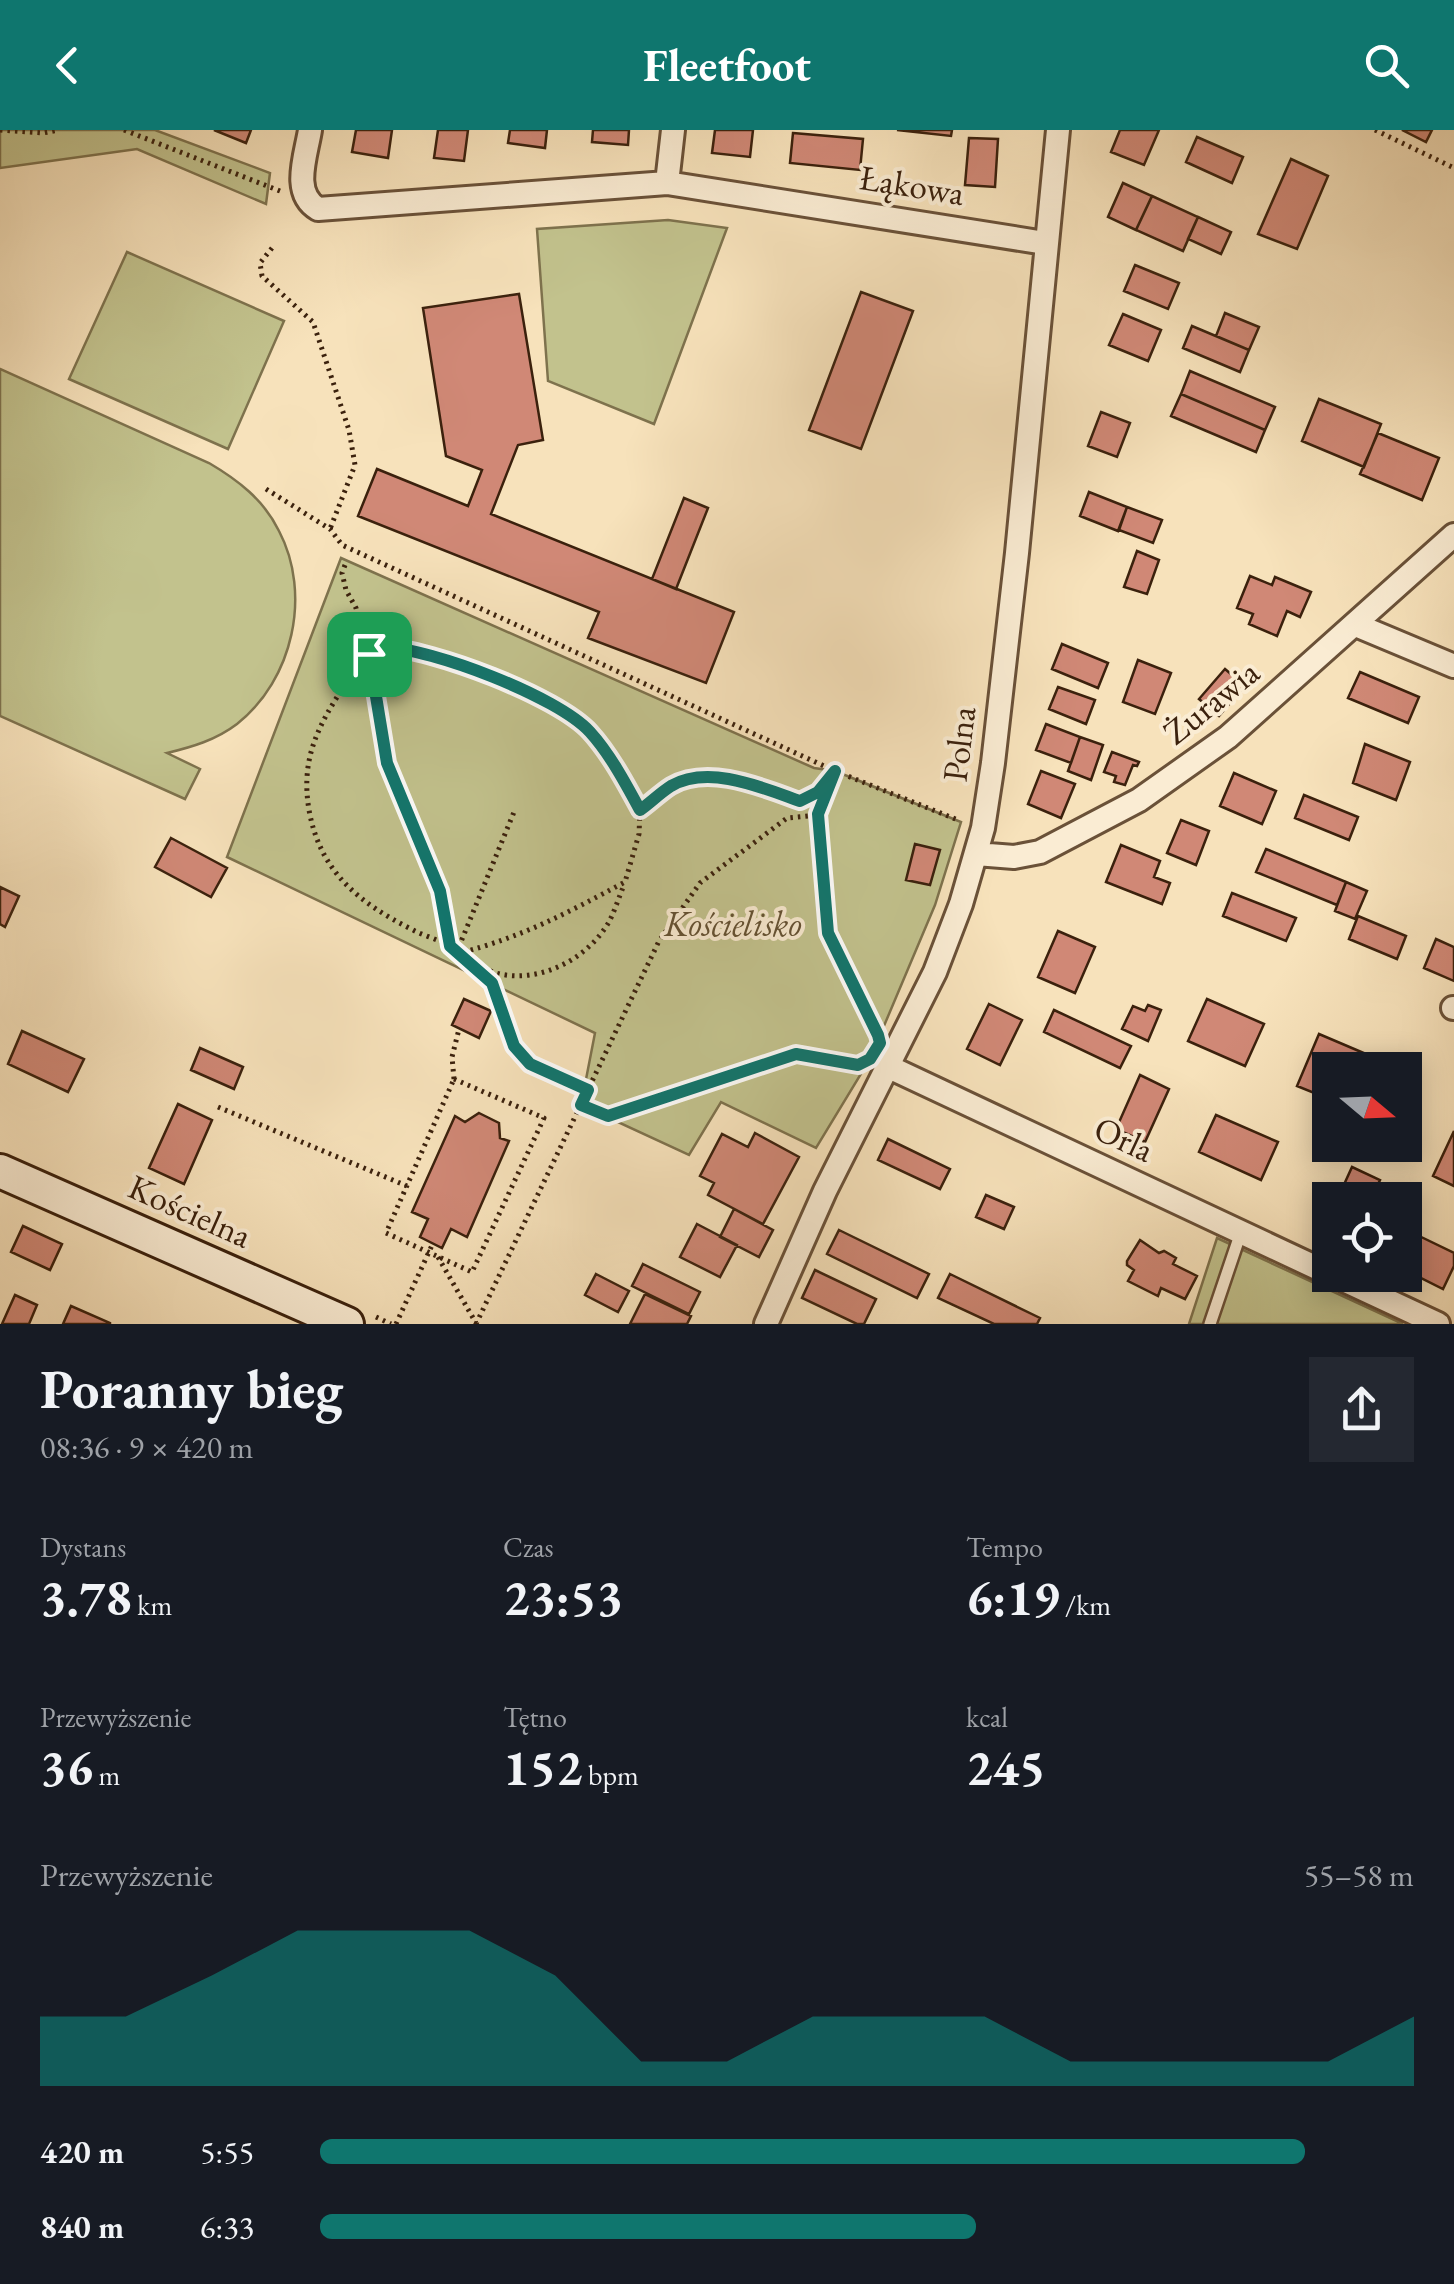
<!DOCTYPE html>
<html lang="pl">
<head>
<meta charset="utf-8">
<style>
	:root { --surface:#171b24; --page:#242831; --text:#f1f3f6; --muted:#9ea1a6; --accent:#0f766e }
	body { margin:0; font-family:"EB Garamond",serif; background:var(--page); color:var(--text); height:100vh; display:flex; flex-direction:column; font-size:38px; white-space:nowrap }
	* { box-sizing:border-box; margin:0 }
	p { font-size:32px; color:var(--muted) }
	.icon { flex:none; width:55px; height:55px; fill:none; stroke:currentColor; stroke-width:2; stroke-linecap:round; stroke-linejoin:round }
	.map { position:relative; height:1194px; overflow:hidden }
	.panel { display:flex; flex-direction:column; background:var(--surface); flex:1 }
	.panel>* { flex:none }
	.needle { width:65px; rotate:109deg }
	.tools { position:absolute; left:1312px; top:922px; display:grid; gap:20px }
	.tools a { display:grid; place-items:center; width:110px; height:110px; border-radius:0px; background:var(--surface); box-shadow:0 5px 25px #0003; font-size:50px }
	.pin { position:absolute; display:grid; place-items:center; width:85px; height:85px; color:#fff; margin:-42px; border-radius:20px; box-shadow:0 5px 15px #0006 }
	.round { display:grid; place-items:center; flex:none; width:105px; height:105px; border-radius:0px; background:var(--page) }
	.headline { display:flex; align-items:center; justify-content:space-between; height:170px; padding:0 40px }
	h1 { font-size:55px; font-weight:700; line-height:75px }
	.figures { display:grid; grid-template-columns:repeat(3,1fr); gap:15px; height:170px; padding:10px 40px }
	.figures div { display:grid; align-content:center }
	.figures b { font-size:50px; font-weight:700 }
	.figures small { font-size:28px; font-weight:400 }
	.figures p { font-size:28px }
	.chart { height:280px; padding:20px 40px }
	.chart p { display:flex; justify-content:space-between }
	.chart svg { width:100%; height:180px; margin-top:10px; fill:var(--accent); opacity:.7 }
	ul { padding:0 40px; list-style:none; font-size:32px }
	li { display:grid; grid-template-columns:160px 120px 1fr; align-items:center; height:75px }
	li i { height:25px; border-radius:12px; background:var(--accent) }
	header { display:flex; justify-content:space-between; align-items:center; height:130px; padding:0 40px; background:var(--accent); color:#fff; font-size:45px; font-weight:700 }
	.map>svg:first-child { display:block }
</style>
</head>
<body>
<header><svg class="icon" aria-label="back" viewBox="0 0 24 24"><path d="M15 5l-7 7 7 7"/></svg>Fleetfoot<svg class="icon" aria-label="search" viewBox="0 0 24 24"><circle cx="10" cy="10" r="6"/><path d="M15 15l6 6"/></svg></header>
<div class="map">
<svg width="1454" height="1194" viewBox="0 0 1454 1194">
	<rect width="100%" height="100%" fill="#f7e2bb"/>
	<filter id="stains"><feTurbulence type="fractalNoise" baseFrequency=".002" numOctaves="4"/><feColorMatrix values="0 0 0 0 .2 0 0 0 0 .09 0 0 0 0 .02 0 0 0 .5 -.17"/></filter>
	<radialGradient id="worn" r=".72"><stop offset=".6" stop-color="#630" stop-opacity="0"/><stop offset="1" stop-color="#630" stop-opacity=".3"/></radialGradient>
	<!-- green -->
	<path fill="#c2c28d" stroke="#7e724d" stroke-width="2.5" d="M0 0H155L270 43 266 74 137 19 0 38Z
		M668 90 727 98 654 294 548 251 537 99Z
		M127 122 284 191 228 319 69 249Z
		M0 239 209 333C238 350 264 370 279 401 312 464 293 550 237 594 216 610 192 617 167 623L200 639 185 669 0 586Z
		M341 428 814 638 835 641 961 692 935 775 870 929 816 1018 721 972 689 1025 581 975 595 903 227 727Z
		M1217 1108 1403 1194H1189Z"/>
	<!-- building -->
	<path fill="#d08876" stroke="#3b210d" stroke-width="2.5" d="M214 0H251L246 13Z
		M356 0H392L388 28 352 22Z
		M438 0H468L464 31 434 28Z
		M510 0H547L545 18 508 13Z
		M593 0H629L628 15 592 12Z
		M715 0H753L750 27 712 23Z
		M897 0H952L951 6Z
		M1120 0H1159L1144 35 1111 22Z
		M1402 0H1432L1426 12Z
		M793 3 863 9 860 40 790 33Z
		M1197 7 1243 27 1232 53 1186 32Z
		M969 8 998 9 995 57 965 55Z
		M1291 29 1328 46 1297 119 1258 104Z
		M1123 53 1152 66 1136 100 1108 87Z
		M1152 66 1198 87 1183 121 1136 100Z
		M1198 87 1231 102 1221 124 1188 109Z
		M1135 135 1179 153 1168 179 1124 161Z
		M861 162 913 181 861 319 809 300Z
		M519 164 543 310 518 315 491 384 734 482 706 553 588 508 599 482 358 386 377 339 468 376 482 340 446 326 423 178Z
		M1225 183 1259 197 1249 220 1216 206Z
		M1123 184 1161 200 1148 231 1109 215Z
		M1192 196 1249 220 1240 242 1183 218Z
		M1190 241 1275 277 1265 300 1181 264Z
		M1181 264 1265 300 1256 322 1171 286Z
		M1319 269 1381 294 1364 337 1302 311Z
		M1101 282 1130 293 1117 327 1088 316Z
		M1378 303 1439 328 1422 370 1360 344Z
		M1089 362 1127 377 1118 401 1080 386Z
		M684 368 708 378 676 459 652 449Z
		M1127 377 1162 390 1153 413 1119 400Z
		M1137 421 1159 430 1147 464 1124 457Z
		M1250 446 1272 455 1275 447 1311 462 1300 487 1287 481 1277 506 1249 494 1253 484 1237 478Z
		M1062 514 1108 533 1098 558 1052 539Z
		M1138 530 1171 543 1155 584 1123 572Z
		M1225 539 1245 556 1219 586 1199 569Z
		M1360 542 1419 567 1408 593 1348 568Z
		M1058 557 1095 570 1086 594 1049 579Z
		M1046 594 1080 607 1071 633 1036 620Z
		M1080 607 1103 615 1091 650 1068 641Z
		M1365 614 1410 632 1396 670 1353 653Z
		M1112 622 1139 632 1137 636 1133 635 1125 655 1114 652 1116 646 1104 642Z
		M1041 641 1075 654 1061 688 1028 674Z
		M1234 643 1276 661 1262 694 1220 676Z
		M1304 665 1358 687 1349 710 1295 688Z
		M1181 690 1209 701 1196 735 1167 723Z
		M171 708 227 738 211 767 155 737Z
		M915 714 940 720 930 755 906 750Z
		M1121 715 1160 731 1154 747 1170 753 1162 774 1106 752Z
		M1266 719 1346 752 1337 775 1256 742Z
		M1346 752 1367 761 1355 789 1335 781Z
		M0 757 19 766 5 797 0 794Z
		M1232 763 1296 788 1286 811 1223 786Z
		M1358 786 1406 806 1397 829 1349 809Z
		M1058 801 1095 817 1075 863 1038 847Z
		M1436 809 1454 817V851L1424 838Z
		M464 869 491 881 479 908 452 895Z
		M1207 869 1264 894 1245 936 1188 911Z
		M989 874 1022 890 1000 935 967 919Z
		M1148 875 1161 880 1148 911 1122 899 1133 876 1145 881Z
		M1054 880 1131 916 1120 938 1044 902Z
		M22 901 84 929 68 962 8 934Z
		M1319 904 1366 924 1359 940H1330V953L1324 967 1297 956Z
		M200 918 243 937 234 959 191 940Z
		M1140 945 1169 959 1145 1012 1116 999Z
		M178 974 212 990 184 1054 149 1038Z
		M479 983 499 993 500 1008 509 1011 467 1107 451 1099 442 1118 420 1107 428 1089 412 1082 455 986 465 992Z
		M1216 985 1278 1012 1261 1050 1199 1022Z
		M1454 1001V1056L1433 1046Z
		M755 1003 799 1027 763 1094 708 1065 714 1053 700 1046 722 1004 748 1017Z
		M888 1009 950 1039 940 1059 878 1030Z
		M1352 1037 1380 1050 1371 1070H1337Z
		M986 1065 1014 1077 1004 1099 976 1087Z
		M734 1079 773 1100 759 1127 720 1107Z
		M697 1094 737 1115 720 1147 680 1127Z
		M23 1096 62 1114 50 1140 11 1122Z
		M839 1100 929 1144 917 1168 827 1124Z
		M1415 1104 1454 1123V1136L1443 1159 1405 1140V1126Z
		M1140 1110 1159 1123 1164 1121 1176 1128 1173 1134 1197 1146 1185 1169 1161 1158 1158 1166 1128 1151 1134 1140 1127 1135V1131Z
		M643 1134 700 1162 689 1184 632 1156Z
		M815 1140 876 1169 864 1194H857L802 1168Z
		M596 1144 629 1161 618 1182 585 1165Z
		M950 1144 1040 1188 1037 1194H994L938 1168Z
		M645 1164 691 1186 687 1194H630Z
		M15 1165 37 1175 29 1194H2Z
		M71 1176 110 1193V1194H63Z"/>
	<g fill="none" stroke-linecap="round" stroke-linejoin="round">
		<!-- lane casing -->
		<g stroke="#6a5138" stroke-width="16">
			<path id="lane" d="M1210 1194 1241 1102"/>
		</g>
		<!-- street casing -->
		<g stroke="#6a5138" stroke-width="28">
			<path id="street" d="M310 0C306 26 291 63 318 79L667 53 1045 113
				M667 53 673 0
				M1356 495 1454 536
				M976 724 1014 727 1040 722 1139 670 1228 607 1454 405
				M1453 878H1454
				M889 937 1330 1144
				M1333 1145 1438 1194
				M766 1194 825 1061 935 842 961 774 983 698 993 633 1017 423 1058 0"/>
		</g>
		<!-- secondary casing -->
		<g stroke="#3b210d" stroke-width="38">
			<path id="secondary" d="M0 1041 347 1194"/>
		</g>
		<!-- path -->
		<path stroke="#3b210d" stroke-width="5" stroke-dasharray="2.5 5" stroke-linecap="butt" d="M0 0 43 3 59 0
			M124 0 280 61
			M1375 0 1454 38
			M272 118 260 133 262 146 313 192 349 300 355 335 330 399
			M266 359 330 399 342 415 835 641 958 690
			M345 435 342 443 346 460 356 478 373 534 387 633 439 761 450 817
			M835 641 818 685 829 803 877 904
			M456 824C523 807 565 784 625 752L639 704 640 681 674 654 701 649 724 648 801 671 818 662 830 646
			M456 824 514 682
			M463 828C474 833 487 841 500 844 542 853 588 828 609 792 615 780 619 767 624 755
			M454 949 544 988 472 1142 386 1103Z
			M454 949 452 927 459 899
			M588 961C552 946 515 933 504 892 501 877 499 861 488 850 477 839 461 824 448 816 438 809 424 806 413 800 359 773 320 742 309 680 302 638 312 608 334 572 350 546 364 516 399 517 456 534 548 557 590 602 610 624 626 654 640 681
			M581 975 608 987 795 924 857 935 863 932
			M218 977 407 1056
			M438 1127 476 1193
			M376 1187 391 1194
			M396 1194 433 1113
			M476 1194 659 811 700 753 787 688 818 685"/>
		<!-- lane -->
		<use href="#lane" stroke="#faecd3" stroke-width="11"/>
		<!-- street -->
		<use href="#street" stroke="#faecd3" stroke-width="22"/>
		<!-- secondary -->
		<use href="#secondary" stroke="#faecd3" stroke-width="32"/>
	</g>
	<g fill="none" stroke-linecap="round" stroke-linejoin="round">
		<!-- route casing -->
		<g stroke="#fff" stroke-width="20">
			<path id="route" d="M384 517C432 519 557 566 590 602 610 624 626 654 640 680 650 673 660 663 671 656 709 634 763 658 800 671L818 662 835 641 818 684 828 803 878 905 880 913 870 929 858 935 796 924 608 986 581 975 588 960 530 934 514 916 492 853 450 816 440 761 387 633 369 524Z"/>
		</g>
		<!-- route -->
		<use href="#route" stroke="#0f766e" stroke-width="12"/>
	</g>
	<g text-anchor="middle" stroke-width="8" stroke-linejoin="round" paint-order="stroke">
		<!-- street labels -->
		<g font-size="35" fill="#3b210d" stroke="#faecd3">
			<text transform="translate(912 55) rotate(9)" y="12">Łąkowa</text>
			<text transform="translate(1211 572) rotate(-39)" y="12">Żurawia</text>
			<text transform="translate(959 614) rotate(-83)" y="12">Polna</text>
			<text transform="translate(1124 1009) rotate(25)" y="12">Orla</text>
			<text transform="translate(190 1081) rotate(24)" y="12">Kościelna</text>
		</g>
		<!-- park labels -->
		<g font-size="35" font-style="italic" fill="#645133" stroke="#faecd3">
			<text x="733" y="806">Kościelisko</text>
		</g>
	</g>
	<rect width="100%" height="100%" filter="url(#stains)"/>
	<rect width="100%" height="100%" fill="url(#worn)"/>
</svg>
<div class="tools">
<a><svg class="needle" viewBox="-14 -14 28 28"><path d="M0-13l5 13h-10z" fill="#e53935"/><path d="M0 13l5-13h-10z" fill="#9ea1a6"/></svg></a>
<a><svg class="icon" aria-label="locate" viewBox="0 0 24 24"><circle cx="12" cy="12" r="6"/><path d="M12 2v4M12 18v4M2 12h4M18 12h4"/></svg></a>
</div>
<div class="pin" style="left:369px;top:524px;background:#1e9e55"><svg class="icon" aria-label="arrive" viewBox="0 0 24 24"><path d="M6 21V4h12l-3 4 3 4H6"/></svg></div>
</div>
<section class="panel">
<div class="headline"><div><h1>Poranny bieg</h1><p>08:36 · 9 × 420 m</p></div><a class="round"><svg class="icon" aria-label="share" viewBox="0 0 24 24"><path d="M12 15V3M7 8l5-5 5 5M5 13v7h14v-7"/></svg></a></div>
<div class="figures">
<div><p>Dystans</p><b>3.78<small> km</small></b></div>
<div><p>Czas</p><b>23:53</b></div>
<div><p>Tempo</p><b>6:19<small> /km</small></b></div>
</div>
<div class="figures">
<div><p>Przewyższenie</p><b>36<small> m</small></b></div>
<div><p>Tętno</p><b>152<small> bpm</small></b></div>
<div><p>kcal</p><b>245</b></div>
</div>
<div class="chart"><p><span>Przewyższenie</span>55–58 m</p>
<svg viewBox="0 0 160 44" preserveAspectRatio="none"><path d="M0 44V27L10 27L20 17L30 6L40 6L50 6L60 17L70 38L80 38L90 27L100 27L110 27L120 38L130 38L140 38L150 38L160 27V44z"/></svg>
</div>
<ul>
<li><b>420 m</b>5:55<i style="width:90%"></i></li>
<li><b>840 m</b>6:33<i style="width:60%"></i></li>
</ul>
</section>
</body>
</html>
